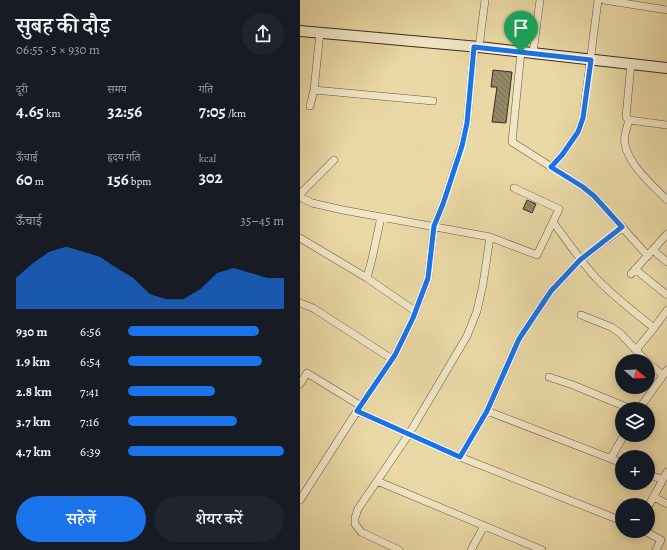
<!DOCTYPE html>
<html lang="hi">
<head>
<meta charset="utf-8">
<style>
	:root { --surface:#171b24; --page:#20242c; --text:#f1f3f6; --muted:#9ea1a6; --accent:#1a73e8 }
	body { margin:0; font-family:Alegreya,"Noto Serif Devanagari",serif; background:var(--page); color:var(--text); height:100vh; display:flex; flex-direction:column; font-size:15px; white-space:nowrap }
	* { box-sizing:border-box; margin:0 }
	p { font-size:13px; color:var(--muted) }
	.icon { flex:none; width:22px; height:22px; fill:none; stroke:currentColor; stroke-width:2; stroke-linecap:round; stroke-linejoin:round }
	.map { position:relative; flex:1; overflow:hidden }
	.sheet { display:flex; flex-direction:column; background:var(--surface); width:300px }
	.sheet>* { flex:none }
	.needle { width:26px; rotate:109deg }
	.tools { position:absolute; left:315px; top:354px; display:grid; gap:8px }
	.tools a { display:grid; place-items:center; width:40px; height:40px; border-radius:50%; background:var(--surface); box-shadow:0 2px 10px #0003; font-size:20px }
	.pin { position:absolute; display:grid; place-items:center; width:34px; height:34px; color:#fff; margin:-41px -17px; border-radius:50% 50% 50% 0; rotate:-45deg; box-shadow:0 0 4px #0007 }
	.pin .icon { rotate:45deg }
	.round { display:grid; place-items:center; flex:none; width:42px; height:42px; border-radius:21px; background:var(--page) }
	.headline { display:flex; align-items:center; justify-content:space-between; height:68px; padding:0 16px }
	h1 { font-size:22px; font-weight:600; line-height:30px }
	.stats { display:grid; grid-template-columns:repeat(3,1fr); gap:6px; height:68px; padding:4px 16px }
	.stats div { display:grid; align-content:center }
	.stats b { font-size:17px; font-weight:600 }
	.stats small { font-size:11px; font-weight:400 }
	.stats p { font-size:11px }
	.chart { height:112px; padding:8px 16px }
	.chart p { display:flex; justify-content:space-between }
	.chart svg { width:100%; height:72px; margin-top:4px; fill:var(--accent); opacity:.7 }
	.primary-button { display:flex; gap:8px; margin-top:auto; padding:8px 16px }
	.primary-button a { flex:1; height:46px; border-radius:24px; background:var(--accent); color:#fff; font-size:16px; font-weight:600; line-height:46px; text-align:center }
	.primary-button a+a { background:var(--page); color:var(--text) }
	ul { padding:0 16px; list-style:none; font-size:13px }
	li { display:grid; grid-template-columns:64px 48px 1fr; align-items:center; height:30px }
	li i { height:10px; border-radius:5px; background:var(--accent) }
	main { display:flex; flex:1; min-height:0 }
	.map>svg:first-child { display:block }
</style>
</head>
<body>
<main>
<section class="sheet">
<div class="headline"><div><h1>सुबह की दौड़</h1><p>06:55 · 5 × 930 m</p></div><a class="round"><svg class="icon" aria-label="share" viewBox="0 0 24 24"><path d="M12 15V3M7 8l5-5 5 5M5 13v7h14v-7"/></svg></a></div>
<div class="stats">
<div><p>दूरी</p><b>4.65<small> km</small></b></div>
<div><p>समय</p><b>32:56</b></div>
<div><p>गति</p><b>7:05<small> /km</small></b></div>
</div>
<div class="stats">
<div><p>ऊँचाई</p><b>60<small> m</small></b></div>
<div><p>हृदय गति</p><b>156<small> bpm</small></b></div>
<div><p>kcal</p><b>302</b></div>
</div>
<div class="chart"><p><span>ऊँचाई</span>35–45 m</p>
<svg viewBox="0 0 160 44" preserveAspectRatio="none"><path d="M0 44V25L10 16L20 9L30 6L40 9L50 12L60 19L70 25L80 35L90 38L100 38L110 32L120 22L130 19L140 22L150 25L160 25V44z"/></svg>
</div>
<ul>
<li><b>930 m</b>6:56<i style="width:84%"></i></li>
<li><b>1.9 km</b>6:54<i style="width:86%"></i></li>
<li><b>2.8 km</b>7:41<i style="width:56%"></i></li>
<li><b>3.7 km</b>7:16<i style="width:70%"></i></li>
<li><b>4.7 km</b>6:39<i style="width:100%"></i></li>
</ul>
<div class="primary-button"><a>सहेजें</a><a>शेयर करें</a></div>
</section>
<div class="map">
<svg width="367" height="550" viewBox="0 0 367 550">
	<defs>
		<pattern id="building-back-hatch" width="6" height="6" patternUnits="userSpaceOnUse"><rect width="6" height="6" fill="#948767"/><path d="M-1 5l2 2M0 0l6 6M5-1l2 2" fill="none" stroke="#7a6f54"/></pattern>
	</defs>
	<rect width="100%" height="100%" fill="#ead9a6"/>
	<filter id="stains"><feTurbulence type="fractalNoise" baseFrequency=".005" numOctaves="4"/><feColorMatrix values="0 0 0 0 .2 0 0 0 0 .09 0 0 0 0 .02 0 0 0 .5 -.17"/></filter>
	<radialGradient id="worn" r=".72"><stop offset=".6" stop-color="#630" stop-opacity="0"/><stop offset="1" stop-color="#630" stop-opacity=".3"/></radialGradient>
	<!-- building -->
	<path fill="url(#building-back-hatch)" stroke="#372e23" d="M193 70 212 72 206 123 192 122 197 87H191Z
		M227 200 236 204 232 213 223 209Z"/>
	<g fill="none" stroke-linecap="round" stroke-linejoin="round">
		<!-- street casing -->
		<g stroke="#645944" stroke-width="8">
			<path id="street" d="M304 0 367 10
				M179 47 185 0
				M221 52 212 142 283 187 294 196 348 256
				M233 53 240 0
				M331 64 326 117 329 120 367 125
				M14 90 133 101
				M10 106 14 90 20 32
				M329 120C327 128 323 136 325 144 328 164 353 186 367 200
				M251 167 262 155 278 132 283 118 298 0
				M0 194 34 160
				M0 197 12 203 43 210 190 237 237 255 259 209 214 188
				M81 217 72 259 67 278 115 311
				M253 222C267 241 280 260 296 278 313 296 334 312 354 328L336 350
				M0 238 67 278
				M353 250 367 262
				M335 269 367 295
				M331 274 367 234
				M0 303 13 308 92 359
				M281 315 311 327 320 333 346 361
				M354 328 367 310
				M348 363 363 375
				M249 377 273 385 331 409
				M0 384 7 373 61 406
				M339 409 367 370
				M57 411 160 457 322 521
				M187 411 322 463
				M160 457 187 411 219 339 251 291 280 260 323 227
				M311 458 324 435
				M348 474 363 480
				M77 481 242 550
				M354 497 367 504
				M0 500 57 411 95 355 113 318 128 278 134 226 143 204 162 145 167 123 174 47
				M348 507 367 472
				M345 531 361 540 356 550
				M99 550 61 532 55 524V518L58 509 109 434 167 336 177 311 183 284 190 237
				M171 550 184 526"/>
		</g>
		<!-- secondary casing -->
		<g stroke="#372e23" stroke-width="12">
			<path id="secondary" d="M0 31 179 47 367 68"/>
		</g>
		<!-- street -->
		<use href="#street" stroke="#f1e6c5" stroke-width="7"/>
		<!-- secondary -->
		<use href="#secondary" stroke="#f1e6c5" stroke-width="10"/>
	</g>
	<g fill="none" stroke-linecap="round" stroke-linejoin="round">
		<!-- route casing -->
		<g stroke="#fff" stroke-width="8">
			<path id="route" d="M174 47 291 60 283 118 278 132 262 155 251 167 283 187 294 196 322 227 280 260 251 291 219 339 187 411 160 457 57 411 95 355 113 318 128 278 134 226 143 204 162 146 167 123Z"/>
		</g>
		<!-- route -->
		<use href="#route" stroke="#1a73e8" stroke-width="5"/>
	</g>
	<rect width="100%" height="100%" filter="url(#stains)"/>
	<rect width="100%" height="100%" fill="url(#worn)"/>
</svg>
<div class="tools">
<a><svg class="needle" viewBox="-14 -14 28 28"><path d="M0-13l5 13h-10z" fill="#e53935"/><path d="M0 13l5-13h-10z" fill="#9ea1a6"/></svg></a>
<a><svg class="icon" aria-label="layers" viewBox="0 0 24 24"><path d="M12 4l9 5-9 5-9-5zM3 14l9 5 9-5"/></svg></a>
<a>+</a>
<a>−</a>
</div>
<div class="pin" style="left:221px;top:52px;background:#1e9e55"><svg class="icon" aria-label="arrive" viewBox="0 0 24 24"><path d="M6 21V4h12l-3 4 3 4H6"/></svg></div>
</div>
</main>
</body>
</html>
